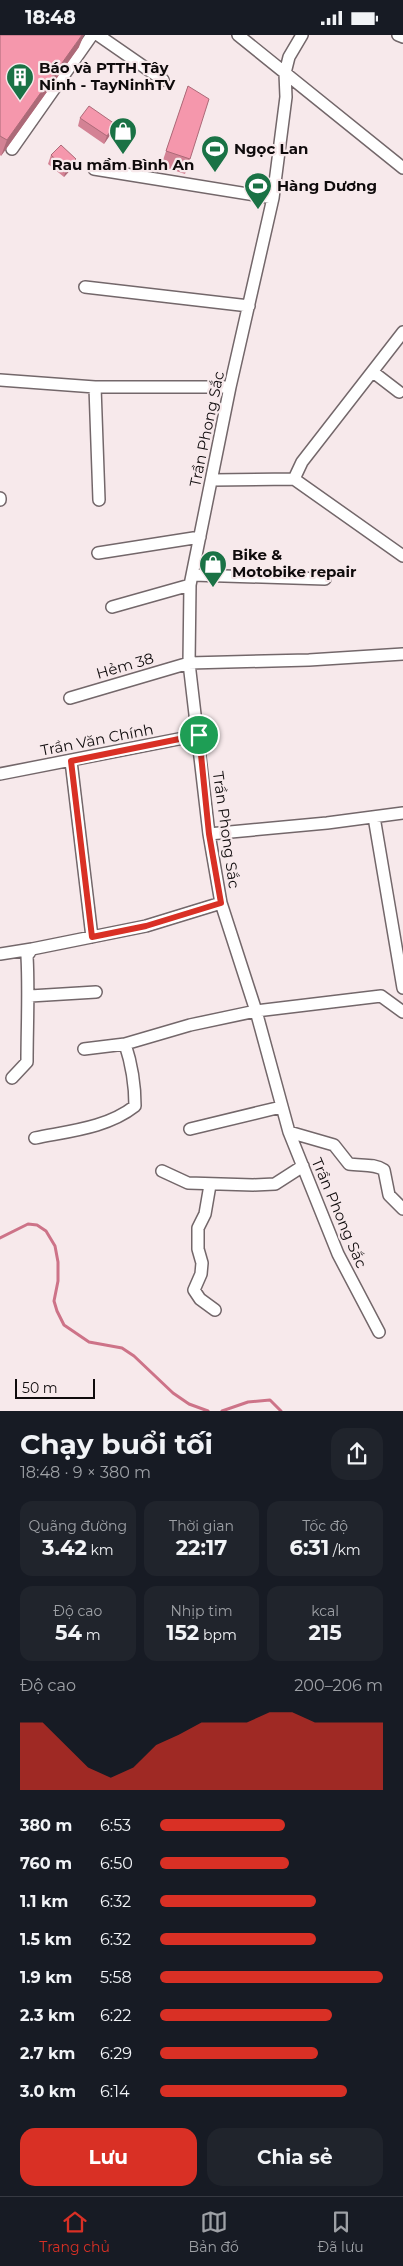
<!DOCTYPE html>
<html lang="vi">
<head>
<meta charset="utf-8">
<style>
	:root { --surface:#171b24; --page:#20242c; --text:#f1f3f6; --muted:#9ea1a6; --line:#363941; --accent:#d93025 }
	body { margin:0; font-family:Montserrat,sans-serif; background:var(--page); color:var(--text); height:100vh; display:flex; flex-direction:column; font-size:19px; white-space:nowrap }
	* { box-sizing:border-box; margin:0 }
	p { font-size:16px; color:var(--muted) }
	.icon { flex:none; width:28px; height:28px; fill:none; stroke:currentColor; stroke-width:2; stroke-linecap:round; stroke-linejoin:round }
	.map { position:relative; height:1376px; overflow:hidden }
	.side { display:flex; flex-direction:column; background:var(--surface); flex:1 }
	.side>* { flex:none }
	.scale { position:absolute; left:15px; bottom:12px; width:80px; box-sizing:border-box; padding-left:5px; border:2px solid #0f0b0c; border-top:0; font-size:14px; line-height:18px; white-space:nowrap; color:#0f0b0c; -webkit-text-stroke:4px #f7e9eb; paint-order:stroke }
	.pin { position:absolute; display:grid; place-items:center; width:42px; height:42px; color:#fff; margin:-21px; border:2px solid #fff; border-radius:50%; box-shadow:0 1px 5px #0007 }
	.round { display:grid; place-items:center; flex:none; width:52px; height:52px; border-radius:15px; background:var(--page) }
	.overview { display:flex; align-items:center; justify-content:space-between; height:85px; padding:0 20px }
	h1 { font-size:28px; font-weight:700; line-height:38px }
	.stats { display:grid; grid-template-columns:repeat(3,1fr); gap:8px; height:85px; padding:5px 20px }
	.stats div { display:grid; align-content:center; border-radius:12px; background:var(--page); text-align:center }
	.stats b { font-size:21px; font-weight:700 }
	.stats small { font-size:14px; font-weight:400 }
	.stats p { font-size:14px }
	.chart { height:140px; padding:10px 20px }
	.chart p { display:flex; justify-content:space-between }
	.chart svg { width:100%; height:90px; margin-top:5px; fill:var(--accent); opacity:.7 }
	.cta { display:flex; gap:10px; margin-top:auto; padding:10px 20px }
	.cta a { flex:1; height:58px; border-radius:15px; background:var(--accent); color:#fff; font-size:20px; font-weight:700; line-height:58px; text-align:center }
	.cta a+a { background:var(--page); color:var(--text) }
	ul { padding:0 20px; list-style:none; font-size:16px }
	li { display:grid; grid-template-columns:80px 60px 1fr; align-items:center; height:38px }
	li i { height:12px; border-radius:6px; background:var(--accent) }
	.status { display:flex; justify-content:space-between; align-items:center; height:35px; padding:0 25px; background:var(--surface); direction:ltr }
	.status svg { height:14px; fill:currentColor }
	.dock { display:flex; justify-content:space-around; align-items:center; height:70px; border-top:1px solid var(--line); background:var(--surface); font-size:14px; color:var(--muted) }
	.dock a { display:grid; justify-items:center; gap:2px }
	.dock .selected { color:var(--accent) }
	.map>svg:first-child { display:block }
</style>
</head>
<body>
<div class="status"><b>18:48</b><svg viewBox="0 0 49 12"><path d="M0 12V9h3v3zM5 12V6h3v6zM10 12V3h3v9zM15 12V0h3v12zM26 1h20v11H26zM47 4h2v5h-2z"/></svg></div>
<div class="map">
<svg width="403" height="1376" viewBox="0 0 403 1376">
	<rect width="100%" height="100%" fill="#f7e9eb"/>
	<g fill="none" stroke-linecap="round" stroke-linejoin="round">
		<!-- stream -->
		<path stroke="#cd7388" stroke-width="3" d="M0 1203 28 1189 37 1190 46 1196 55 1211 58 1227V1246L54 1266 57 1276 64 1290 89 1307 122 1313 134 1321 173 1358 189 1369 208 1376
			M222 1376 248 1367 270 1365 281 1376"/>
		<!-- minor casing -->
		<g stroke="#73676a" stroke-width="14">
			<path id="minor" d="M98 0 163 45
				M238 0 403 133
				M302 0 289 22 285 38 286 62 273 163 230 352 190 550 189 628 209 799 221 868 256 976 289 1097 338 1219 379 1297
				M398 0 403 2
				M12 114 92 0
				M94 134 273 163
				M85 252 249 271
				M373 337 399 357
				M0 345 95 352H230
				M95 352 99 465
				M294 444 403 521
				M212 445 294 444 302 427 403 297
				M0 463V465
				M98 518 200 502
				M193 540 325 544
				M112 572 190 550
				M70 663 189 628 309 625 403 619
				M71 726 92 902
				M0 739 199 700
				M374 782 403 953
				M209 799 327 788 403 778
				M0 919 32 914
				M30 961 96 957
				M84 1014 125 1009 190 990 256 976 381 961 403 977
				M12 1043 27 1027C27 991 29 957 27 921L32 914 146 891 221 868
				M190 1094 281 1072
				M289 1097 334 1110 349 1129C361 1131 374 1128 384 1135L389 1160 403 1174
				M35 1103C69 1096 107 1093 135 1071 135 1049 132 1030 125 1009
				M162 1136 188 1148 253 1150 275 1149 303 1131
				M210 1150 205 1179 198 1193V1214L202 1228 201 1239 194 1255 200 1264 215 1275"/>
		</g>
		<!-- minor -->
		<use href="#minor" stroke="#fff" stroke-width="11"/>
	</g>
	<!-- wall -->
	<path fill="#d38294" d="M0 0 79 12 1 121 0 120Z
		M188 51 190 124 185 139 161 131Z
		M80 83 112 97 104 109 78 91Z
		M51 120 76 124 73 132 64 142 48 129Z"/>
	<!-- shaded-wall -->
	<path fill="#ac6a78" d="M82 0H84L79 12 1 121 7 105Z
		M115 89 112 97 104 109 107 101Z
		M76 124 73 132 64 142 66 134Z"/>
	<!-- building -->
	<path fill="#f597ac" stroke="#ac6a78" d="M0 0H82L7 105 0 101Z
		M188 51 209 64 190 124 166 116Z
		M89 71 115 89 107 101 80 83Z
		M61 110 76 124 66 134 51 120Z"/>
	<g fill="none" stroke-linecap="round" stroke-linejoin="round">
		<!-- route casing -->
		<g stroke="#fff" stroke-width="10">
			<path id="route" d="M199 700 209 799 221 868 146 891 92 902 71 726Z"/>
		</g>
		<!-- route -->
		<use href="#route" stroke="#d93025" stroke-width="6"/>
	</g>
	<!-- icons -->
	<defs>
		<g id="building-pin" transform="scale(1.4375)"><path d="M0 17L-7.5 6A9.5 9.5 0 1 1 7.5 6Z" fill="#1a7245" stroke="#f7e9eb"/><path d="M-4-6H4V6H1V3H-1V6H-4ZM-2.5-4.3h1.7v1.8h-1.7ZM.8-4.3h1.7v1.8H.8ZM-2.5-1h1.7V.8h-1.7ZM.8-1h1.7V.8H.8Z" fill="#fff"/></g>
		<g id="shop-pin" transform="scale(1.4375)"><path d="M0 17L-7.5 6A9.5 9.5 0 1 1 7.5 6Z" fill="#1a7245" stroke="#f7e9eb"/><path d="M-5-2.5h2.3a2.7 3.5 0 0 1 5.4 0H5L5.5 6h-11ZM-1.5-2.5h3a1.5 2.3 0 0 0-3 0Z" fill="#fff"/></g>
		<g id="stadium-pin" transform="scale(1.4375)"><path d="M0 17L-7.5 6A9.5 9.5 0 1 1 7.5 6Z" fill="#1a7245" stroke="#f7e9eb"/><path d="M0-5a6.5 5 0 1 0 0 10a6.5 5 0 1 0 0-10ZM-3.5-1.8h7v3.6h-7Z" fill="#fff"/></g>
	</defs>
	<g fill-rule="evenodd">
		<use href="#building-pin" x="20" y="42"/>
		<use href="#shop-pin" x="123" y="96"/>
		<use href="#stadium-pin" x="215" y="114"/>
		<use href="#stadium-pin" x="258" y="151"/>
		<use href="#shop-pin" x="213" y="529"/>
	</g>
	<g text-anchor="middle" stroke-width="4.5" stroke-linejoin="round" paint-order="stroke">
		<!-- poi labels -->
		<g font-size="15" font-weight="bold" fill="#0f0b0c" stroke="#f7e9eb" text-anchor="start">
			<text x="39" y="38">Báo và PTTH Tây<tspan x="39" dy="17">Ninh - TayNinhTV</tspan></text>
			<text x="234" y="119">Ngọc Lan</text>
			<text x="123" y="135" text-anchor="middle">Rau mầm Bình An</text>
			<text x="277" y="156">Hàng Dương</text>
			<text x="232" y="525">Bike &amp;<tspan x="232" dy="17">Motobike repair</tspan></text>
		</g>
		<!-- street labels -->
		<g font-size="15" fill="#0f0b0c" stroke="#f7e9eb">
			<text transform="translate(207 394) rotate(-78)" y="5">Trần Phong Sắc</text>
			<text transform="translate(125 631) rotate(-16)" y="5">Hẻm 38</text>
			<text transform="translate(97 705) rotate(-11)" y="5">Trần Văn Chính</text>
			<text transform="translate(226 795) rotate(82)" y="5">Trần Phong Sắc</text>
			<text transform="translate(339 1178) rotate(67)" y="5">Trần Phong Sắc</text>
		</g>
	</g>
</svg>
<div class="scale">50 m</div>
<div class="pin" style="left:199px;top:700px;background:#1e9e55"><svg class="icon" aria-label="arrive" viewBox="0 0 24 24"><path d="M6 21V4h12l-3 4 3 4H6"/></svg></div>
</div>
<section class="side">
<div class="overview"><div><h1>Chạy buổi tối</h1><p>18:48 · 9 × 380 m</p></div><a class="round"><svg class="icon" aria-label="share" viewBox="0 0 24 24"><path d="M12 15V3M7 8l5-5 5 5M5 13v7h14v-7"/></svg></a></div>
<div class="stats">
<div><p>Quãng đường</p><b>3.42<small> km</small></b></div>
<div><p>Thời gian</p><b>22:17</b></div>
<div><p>Tốc độ</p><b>6:31<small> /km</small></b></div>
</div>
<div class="stats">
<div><p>Độ cao</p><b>54<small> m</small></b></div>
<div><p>Nhịp tim</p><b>152<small> bpm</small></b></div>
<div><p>kcal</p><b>215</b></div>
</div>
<div class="chart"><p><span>Độ cao</span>200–206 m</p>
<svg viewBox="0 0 160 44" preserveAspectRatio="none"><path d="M0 44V11L10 11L20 22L30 33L40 38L50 33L60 22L70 17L80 11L90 11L100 11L110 6L120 6L130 11L140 11L150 11L160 11V44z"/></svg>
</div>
<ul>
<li><b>380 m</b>6:53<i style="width:56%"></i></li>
<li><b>760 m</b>6:50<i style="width:58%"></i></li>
<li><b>1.1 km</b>6:32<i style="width:70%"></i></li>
<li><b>1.5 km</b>6:32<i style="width:70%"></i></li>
<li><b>1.9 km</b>5:58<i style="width:100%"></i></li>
<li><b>2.3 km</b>6:22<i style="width:77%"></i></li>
<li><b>2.7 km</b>6:29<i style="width:71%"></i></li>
<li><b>3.0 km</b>6:14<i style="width:84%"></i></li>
</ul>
<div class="cta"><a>Lưu</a><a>Chia sẻ</a></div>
</section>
<nav class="dock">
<a class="selected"><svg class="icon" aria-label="home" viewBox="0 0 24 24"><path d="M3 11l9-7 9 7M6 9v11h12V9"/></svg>Trang chủ</a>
<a><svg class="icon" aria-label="map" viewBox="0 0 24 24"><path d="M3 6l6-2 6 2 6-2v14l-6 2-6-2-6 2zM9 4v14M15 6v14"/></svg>Bản đồ</a>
<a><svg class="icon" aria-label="saved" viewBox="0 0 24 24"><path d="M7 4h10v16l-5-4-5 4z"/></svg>Đã lưu</a>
</nav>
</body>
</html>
